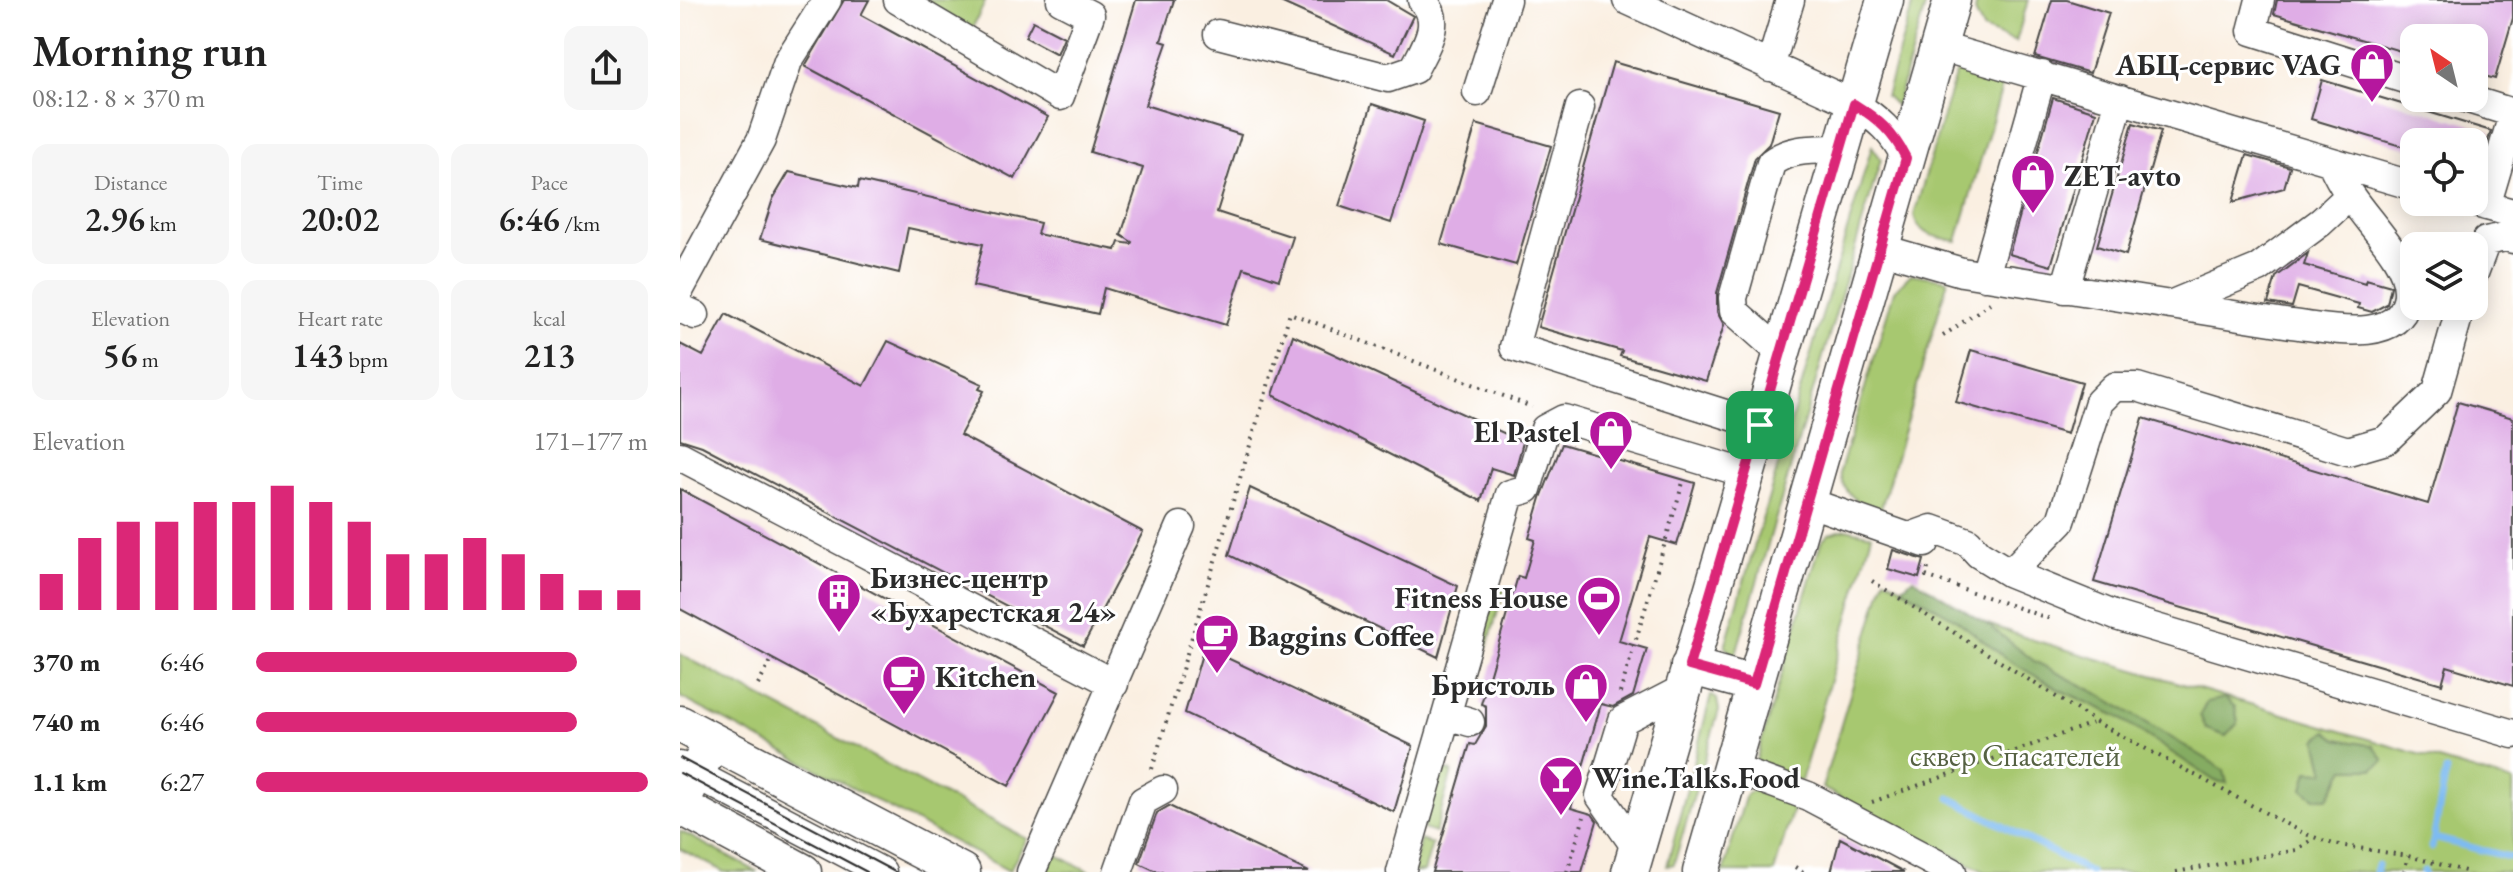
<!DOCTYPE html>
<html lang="en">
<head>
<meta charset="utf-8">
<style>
	:root { --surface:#fff; --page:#f6f6f6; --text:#222; --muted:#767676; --accent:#db2777 }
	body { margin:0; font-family:"EB Garamond",serif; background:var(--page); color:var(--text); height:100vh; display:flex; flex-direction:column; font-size:30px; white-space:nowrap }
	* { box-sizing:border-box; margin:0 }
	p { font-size:26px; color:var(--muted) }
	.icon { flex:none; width:44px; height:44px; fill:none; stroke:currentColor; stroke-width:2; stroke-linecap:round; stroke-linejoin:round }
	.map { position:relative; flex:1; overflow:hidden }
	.sheet { display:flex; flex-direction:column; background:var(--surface); width:680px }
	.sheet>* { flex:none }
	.needle { width:52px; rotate:325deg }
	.buttons { position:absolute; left:1720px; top:24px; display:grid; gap:16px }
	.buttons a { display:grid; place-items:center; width:88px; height:88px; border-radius:16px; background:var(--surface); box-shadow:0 4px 20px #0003; font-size:40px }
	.pin { position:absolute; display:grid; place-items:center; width:68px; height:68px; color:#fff; margin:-34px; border-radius:16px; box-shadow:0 4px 12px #0006 }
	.round { display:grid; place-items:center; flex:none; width:84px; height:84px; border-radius:16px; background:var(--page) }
	.summary { display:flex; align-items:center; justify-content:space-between; height:136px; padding:0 32px }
	h1 { font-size:44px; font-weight:600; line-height:60px }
	.figures { display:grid; grid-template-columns:repeat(3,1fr); gap:12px; height:136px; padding:8px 32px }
	.figures div { display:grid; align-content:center; border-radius:16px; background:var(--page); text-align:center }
	.figures b { font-size:34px; font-weight:600 }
	.figures small { font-size:22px; font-weight:400 }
	.figures p { font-size:22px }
	.chart { height:224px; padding:16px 32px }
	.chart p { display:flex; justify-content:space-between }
	.chart svg { width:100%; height:144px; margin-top:8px; stroke:var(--accent); stroke-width:6 }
	ul { padding:0 32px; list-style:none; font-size:26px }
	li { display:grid; grid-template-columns:128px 96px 1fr; align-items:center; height:60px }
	li i { height:20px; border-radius:10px; background:var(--accent) }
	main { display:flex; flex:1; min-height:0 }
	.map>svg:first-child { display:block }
</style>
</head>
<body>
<main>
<section class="sheet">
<div class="summary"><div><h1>Morning run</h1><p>08:12 · 8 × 370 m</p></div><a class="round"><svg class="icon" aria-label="share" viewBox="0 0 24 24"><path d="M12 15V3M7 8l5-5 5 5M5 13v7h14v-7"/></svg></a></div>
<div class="figures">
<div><p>Distance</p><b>2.96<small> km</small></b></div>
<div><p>Time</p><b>20:02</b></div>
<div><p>Pace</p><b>6:46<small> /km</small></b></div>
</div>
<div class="figures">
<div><p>Elevation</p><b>56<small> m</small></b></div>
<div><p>Heart rate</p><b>143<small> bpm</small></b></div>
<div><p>kcal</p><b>213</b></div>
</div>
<div class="chart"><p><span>Elevation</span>171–177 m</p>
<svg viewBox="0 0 160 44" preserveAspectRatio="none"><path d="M5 44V33M15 44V22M25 44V17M35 44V17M45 44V11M55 44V11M65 44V6M75 44V11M85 44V17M95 44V27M105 44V27M115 44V22M125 44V27M135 44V33M145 44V38M155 44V38"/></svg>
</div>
<ul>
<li><b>370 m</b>6:46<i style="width:82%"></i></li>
<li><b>740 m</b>6:46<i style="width:82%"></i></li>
<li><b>1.1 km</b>6:27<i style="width:100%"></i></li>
</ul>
</section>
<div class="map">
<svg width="1833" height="872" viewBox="0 0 1833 872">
	<rect width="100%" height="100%" fill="#fff"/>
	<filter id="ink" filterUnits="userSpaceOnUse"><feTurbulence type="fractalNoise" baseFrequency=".0125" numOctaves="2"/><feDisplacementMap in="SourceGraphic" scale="16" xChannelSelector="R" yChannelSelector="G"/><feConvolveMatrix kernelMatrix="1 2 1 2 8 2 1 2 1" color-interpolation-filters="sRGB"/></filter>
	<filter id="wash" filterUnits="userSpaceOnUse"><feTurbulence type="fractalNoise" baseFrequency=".006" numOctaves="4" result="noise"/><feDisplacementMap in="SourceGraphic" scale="32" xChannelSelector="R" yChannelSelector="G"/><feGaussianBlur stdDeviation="1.8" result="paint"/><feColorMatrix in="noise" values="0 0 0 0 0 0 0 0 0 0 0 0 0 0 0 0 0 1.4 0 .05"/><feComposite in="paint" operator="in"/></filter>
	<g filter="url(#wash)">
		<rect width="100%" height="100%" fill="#faefe1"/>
		<!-- green -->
		<path fill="#a7c870" stroke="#697a4e" stroke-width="2" d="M242 0H306L292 29Z
			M1234 0H1247L1216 106 1206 96Z
			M1297 0H1348L1336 42 1303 29 1295 12Z
			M1282 66 1326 73 1277 241C1258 237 1238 237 1234 215L1275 75Z
			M1192 146 1201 159 1055 657 1045 646Z
			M1231 274 1268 280 1200 512C1181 506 1161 493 1160 471L1214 291Z
			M1166 529 1192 535 1121 781 1081 765 1076 760 1141 542 1149 534Z
			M1205 578 1268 610 1347 638 1833 782V872H1305L1142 788Z
			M811 587 824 590 792 701 780 698Z
			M0 654 347 839 329 871 0 697Z
			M1031 695 1037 699 1039 710 994 864 987 866Z
			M760 769 772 772 755 833 743 829Z
			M1073 790 1114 805 1094 872H1043L1066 794Z
			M0 831 78 872H44L0 849Z
			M740 840 752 844 744 872H733Z
			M374 854 411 872H367Z"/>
		<!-- forest -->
		<path fill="#85ac62" stroke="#586c46" stroke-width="2" d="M1233 578 1311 627 1354 661 1417 693 1530 761 1544 771 1547 783 1535 781 1437 716 1378 689 1328 660 1274 618 1222 588Z
			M1545 698 1555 707 1558 723 1546 736 1526 729 1520 715 1527 702Z
			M1647 731 1657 739 1694 746 1704 761 1693 769H1665L1648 798H1635L1623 789 1628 771 1645 772 1637 740Z"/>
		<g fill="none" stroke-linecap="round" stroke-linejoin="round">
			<!-- stream -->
			<path stroke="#7ebbf1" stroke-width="7" d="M1270 798 1410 872
				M1754 838 1829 857
				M1752 847 1766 771
				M1696 872 1698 865
				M1744 872V871"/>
		</g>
		<g id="blocks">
			<!-- building -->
			<path fill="#dfade6" d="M164 0H189L181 15 368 117 335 179 125 66Z
				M456 0H494L481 41 487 43 465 105 561 135 537 212 613 237 599 280 564 268 546 325 424 288 418 314 293 286 303 244 228 228 219 273 80 239 93 199 109 172 178 188 179 181 360 223 357 234 436 250 439 242 451 244 452 242 441 235 463 168 410 152Z
				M596 0H706L733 16 715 54Z
				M1372 0H1387L1429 13 1410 73 1355 57Z
				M1597 0H1833V18L1815 79 1794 73V38H1734V55L1594 14Z
				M353 21 384 37 377 54 345 37Z
				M933 62 1099 110 1089 144 1075 158 1037 293V312L1044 325 1026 381 940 356 942 351 858 327Z
				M1642 80 1811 131 1794 185V142H1734V150L1631 119Z
				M1373 98 1416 112 1371 266 1329 254Z
				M692 104 744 121 711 223 659 206Z
				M1453 123 1481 131 1446 255 1417 246Z
				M796 124 871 146 836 265 761 244Z
				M1567 155 1610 167 1604 188 1553 202Z
				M1628 253 1624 265 1685 283 1686 279 1711 286 1707 304 1692 312 1678 308 1679 304 1618 287 1612 307 1588 303 1596 277Z
				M46 314 184 386 208 341 302 384 299 389 304 391 280 435 463 532 403 646 22 446 0 439V344L23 356Z
				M613 335 843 442 834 475 811 468 801 501 593 395Z
				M1291 350 1402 382 1387 434 1276 402Z
				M1778 402 1833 418V686L1767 666 1762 684 1414 582 1463 418 1748 504Z
				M882 444 1015 483 997 545 970 537 939 641 967 649 953 696 933 707 921 704 891 808 912 814 917 821 902 872H752L790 744 795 745 806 726V706L801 704 838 576 844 578 855 540 849 538 861 498Z
				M570 488 778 586 758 657 549 555Z
				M0 489 379 692 329 786 0 609Z
				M1213 550 1244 560 1239 578 1208 569Z
				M524 647 733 746 714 812 505 713Z
				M489 806 629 872H478L459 863 477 813Z
				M1160 838 1224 872H1151Z"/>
		</g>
	</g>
	<g filter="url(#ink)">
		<use href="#blocks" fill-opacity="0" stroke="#4a4846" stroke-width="2"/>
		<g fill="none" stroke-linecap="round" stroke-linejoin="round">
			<!-- minor casing -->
			<g stroke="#4a4846" stroke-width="31">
				<path id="minor" d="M218 0 380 96 410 15 381 0
					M947 0 1174 104C1198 119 1213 132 1226 158
					M1580 0 1572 31 1734 82
					M538 34 708 78 734 69C745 47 764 21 742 0
					M1258 46 1734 186
					M1090 67 1110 0
					M797 92 826 0
					M1785 98 1833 113
					M900 107 834 347 1080 425
					M1792 202 1833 213
					M1806 206 1833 115
					M1199 248 1282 272 1611 324C1643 327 1716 346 1727 301 1731 284 1724 269 1715 255 1694 223 1667 199 1652 163
					M1794 273 1806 241 1825 237 1833 239
					M1305 276 1362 75
					M0 289 81 140 108 61 147 0
					M1385 289 1440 99
					M1490 305 1579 268 1641 222 1668 197
					M0 308 15 315
					M1101 353 1054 311 1053 298 1091 163C1111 147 1136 150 1161 149
					M0 456 434 684
					M1125 501 1245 543
					M1230 537 1252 529 1288 542 1299 554 1330 573 1436 616 1833 734
					M1330 573 1381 521 1419 402 1434 387H1457L1668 451 1706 440 1757 391 1781 306
					M767 715 790 722
					M0 766 202 872
					M1051 768 1128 796 1272 872
					M957 849 920 796 943 720 1003 689
					M351 872 501 526
					M438 872 463 801 483 790
					M721 872 830 494 847 489 865 429 884 419 1065 473"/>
			</g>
			<!-- major casing -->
			<g stroke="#4a4846" stroke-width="39">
				<path id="major" d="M1009 666 1074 684
					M0 724 282 872
					M0 804 32 742
					M0 806 123 872
					M950 872 1205 0
					M1021 872 1272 0"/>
			</g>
			<!-- path -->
			<path stroke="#4a4846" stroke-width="4" stroke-dasharray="2 6" stroke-linecap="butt" d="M1263 336 1310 303
				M1248 568 1246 576 1373 620
				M1192 581 1416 722 1623 833 1653 844 1728 856 1789 872
				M78 685 92 659
				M940 693 1004 479
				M472 769 610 313 852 407
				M1192 802 1416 722
				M1115 867 1123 872
				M887 872 904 817
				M1496 872 1617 850 1634 838
				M1724 872 1728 856"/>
			<!-- minor -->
			<use href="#minor" stroke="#fff" stroke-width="28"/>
			<!-- major -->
			<use href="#major" stroke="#fff" stroke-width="36"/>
			<!-- tram -->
			<path stroke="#2b2b2b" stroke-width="2" d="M0 758 215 872
				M0 773 187 872"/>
		</g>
	</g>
	<g fill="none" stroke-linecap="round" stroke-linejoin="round" filter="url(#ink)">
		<!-- route casing -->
		<g stroke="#fff" stroke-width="16">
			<path id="route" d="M1174 104C1198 119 1213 132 1226 158L1074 684 1009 666Z"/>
		</g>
		<!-- route -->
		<use href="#route" stroke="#db2777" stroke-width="10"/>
	</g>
	<!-- icons -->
	<defs>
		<g id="shop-pin" transform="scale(2.3)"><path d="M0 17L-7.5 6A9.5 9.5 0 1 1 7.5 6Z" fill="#b5179e" stroke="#fff"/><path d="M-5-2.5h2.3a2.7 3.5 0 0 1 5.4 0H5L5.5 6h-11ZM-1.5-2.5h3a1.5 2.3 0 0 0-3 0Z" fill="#fff"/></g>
		<g id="building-pin" transform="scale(2.3)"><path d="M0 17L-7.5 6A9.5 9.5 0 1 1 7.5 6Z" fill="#b5179e" stroke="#fff"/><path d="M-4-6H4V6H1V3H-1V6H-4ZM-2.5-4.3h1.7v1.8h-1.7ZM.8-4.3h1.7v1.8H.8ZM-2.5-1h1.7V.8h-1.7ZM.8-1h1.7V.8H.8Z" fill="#fff"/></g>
		<g id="stadium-pin" transform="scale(2.3)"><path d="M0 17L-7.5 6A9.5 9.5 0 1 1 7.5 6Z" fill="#b5179e" stroke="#fff"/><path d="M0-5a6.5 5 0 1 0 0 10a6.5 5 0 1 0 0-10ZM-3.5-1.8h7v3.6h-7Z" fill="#fff"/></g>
		<g id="cafe-pin" transform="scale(2.3)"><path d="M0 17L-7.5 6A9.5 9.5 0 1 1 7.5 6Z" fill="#b5179e" stroke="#fff"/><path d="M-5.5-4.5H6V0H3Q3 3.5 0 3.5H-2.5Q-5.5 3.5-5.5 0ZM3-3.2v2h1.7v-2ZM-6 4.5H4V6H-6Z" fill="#fff"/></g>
		<g id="bar-pin" transform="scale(2.3)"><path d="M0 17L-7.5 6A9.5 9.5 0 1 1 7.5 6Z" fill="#b5179e" stroke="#fff"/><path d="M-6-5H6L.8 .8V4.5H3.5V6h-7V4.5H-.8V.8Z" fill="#fff"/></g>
	</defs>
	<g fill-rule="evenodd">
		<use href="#shop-pin" x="1692" y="65"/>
		<use href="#shop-pin" x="1353" y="176"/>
		<use href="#shop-pin" x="931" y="432"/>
		<use href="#building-pin" x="159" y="595"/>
		<use href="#stadium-pin" x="919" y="598"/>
		<use href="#cafe-pin" x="537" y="636"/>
		<use href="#cafe-pin" x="224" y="677"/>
		<use href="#shop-pin" x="906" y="685"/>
		<use href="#bar-pin" x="881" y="778"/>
	</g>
	<g text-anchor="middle" stroke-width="6" stroke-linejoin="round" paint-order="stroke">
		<!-- poi labels -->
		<g font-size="30" font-weight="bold" fill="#2b2b2b" stroke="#fff" text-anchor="start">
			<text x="1661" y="75" text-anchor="end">АБЦ-сервис VAG</text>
			<text x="1384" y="186">ZET-avto</text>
			<text x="900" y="442" text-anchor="end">El Pastel</text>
			<text x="190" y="588">Бизнес-центр<tspan x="190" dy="34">«Бухарестская 24»</tspan></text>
			<text x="888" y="608" text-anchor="end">Fitness House</text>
			<text x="568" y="646">Baggins Coffee</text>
			<text x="255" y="687">Kitchen</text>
			<text x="875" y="695" text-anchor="end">Бристоль</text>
			<text x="912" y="788">Wine.Talks.Food</text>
		</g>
		<!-- park labels -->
		<g font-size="30" fill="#566243" stroke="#fff">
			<text x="1335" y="766">cквер Спасателей</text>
		</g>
	</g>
</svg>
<div class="buttons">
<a><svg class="needle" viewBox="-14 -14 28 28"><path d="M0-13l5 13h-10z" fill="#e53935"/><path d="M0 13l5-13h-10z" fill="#767676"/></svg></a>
<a><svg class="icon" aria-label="locate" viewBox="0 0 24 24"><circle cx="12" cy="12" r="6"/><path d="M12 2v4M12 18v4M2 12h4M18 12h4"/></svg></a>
<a><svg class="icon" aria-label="layers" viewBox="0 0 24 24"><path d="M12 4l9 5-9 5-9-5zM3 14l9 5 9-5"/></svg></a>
</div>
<div class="pin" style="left:1080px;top:425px;background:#1e9e55"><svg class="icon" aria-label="arrive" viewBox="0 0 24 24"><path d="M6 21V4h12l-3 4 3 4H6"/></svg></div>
</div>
</main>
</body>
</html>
